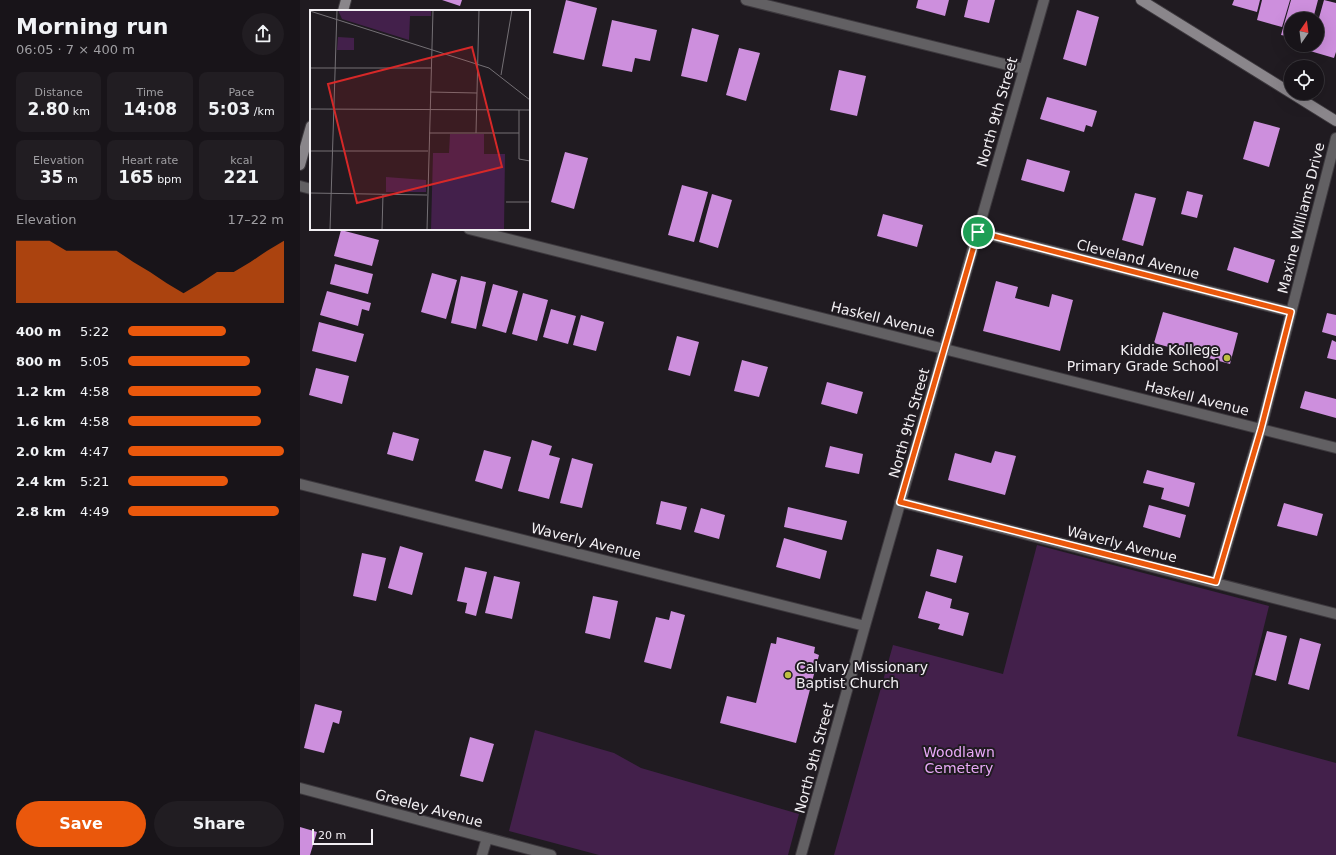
<!DOCTYPE html>
<html lang="en">
<head>
<meta charset="utf-8">
<style>
	:root { --surface:#181419; --page:#211d22; --text:#f1f3f6; --muted:#9f9ea2; --line:#363338; --accent:#ea580c }
	body { margin:0; font-family:"DejaVu Sans",sans-serif; background:var(--page); color:var(--text); height:100vh; display:flex; flex-direction:column; font-size:15px; white-space:nowrap }
	* { box-sizing:border-box; margin:0 }
	p { font-size:13px; color:var(--muted) }
	.icon { flex:none; width:22px; height:22px; fill:none; stroke:currentColor; stroke-width:2; stroke-linecap:round; stroke-linejoin:round }
	.map { position:relative; flex:1; overflow:hidden }
	.sheet { display:flex; flex-direction:column; background:var(--surface); width:300px }
	.sheet>* { flex:none }
	.needle { width:26px; rotate:14deg }
	.controls { position:absolute; left:984px; top:12px; display:grid; gap:8px }
	.controls a { display:grid; place-items:center; width:40px; height:40px; border-radius:50%; background:var(--surface); box-shadow:0 4px 16px #0002,0 0 0 1px var(--line); font-size:20px }
	.scale { position:absolute; left:12px; bottom:10px; width:61px; box-sizing:border-box; padding-left:4px; border:2px solid #f2eff3; border-top:0; font-size:11px; line-height:14px; white-space:nowrap; color:#f2eff3; -webkit-text-stroke:3px #201b21; paint-order:stroke }
	.pin { position:absolute; display:grid; place-items:center; width:34px; height:34px; color:#fff; margin:-17px; border:2px solid #fff; border-radius:50%; box-shadow:0 1px 4px #0007 }
	.round { display:grid; place-items:center; flex:none; width:42px; height:42px; border-radius:21px; background:var(--page) }
	.headline { display:flex; align-items:center; justify-content:space-between; height:68px; padding:0 16px }
	h1 { font-size:22px; font-weight:700; line-height:30px }
	.figures { display:grid; grid-template-columns:repeat(3,1fr); gap:6px; height:68px; padding:4px 16px }
	.figures div { display:grid; align-content:center; border-radius:8px; background:var(--page); text-align:center }
	.figures b { font-size:17px; font-weight:700 }
	.figures small { font-size:11px; font-weight:400 }
	.figures p { font-size:11px }
	.chart { height:112px; padding:8px 16px }
	.chart p { display:flex; justify-content:space-between }
	.chart svg { width:100%; height:72px; margin-top:4px; fill:var(--accent); opacity:.7 }
	.action { display:flex; gap:8px; margin-top:auto; padding:8px 16px }
	.action a { flex:1; height:46px; border-radius:24px; background:var(--accent); color:#fff; font-size:16px; font-weight:700; line-height:46px; text-align:center }
	.action a+a { background:var(--page); color:var(--text) }
	ul { padding:0 16px; list-style:none; font-size:13px }
	li { display:grid; grid-template-columns:64px 48px 1fr; align-items:center; height:30px }
	li i { height:10px; border-radius:5px; background:var(--accent) }
	main { display:flex; flex:1; min-height:0 }
	.map>svg:first-child { display:block }
</style>
</head>
<body>
<main>
<section class="sheet">
<div class="headline"><div><h1>Morning run</h1><p>06:05 · 7 × 400 m</p></div><a class="round"><svg class="icon" aria-label="share" viewBox="0 0 24 24"><path d="M12 15V3M7 8l5-5 5 5M5 13v7h14v-7"/></svg></a></div>
<div class="figures">
<div><p>Distance</p><b>2.80<small> km</small></b></div>
<div><p>Time</p><b>14:08</b></div>
<div><p>Pace</p><b>5:03<small> /km</small></b></div>
</div>
<div class="figures">
<div><p>Elevation</p><b>35<small> m</small></b></div>
<div><p>Heart rate</p><b>165<small> bpm</small></b></div>
<div><p>kcal</p><b>221</b></div>
</div>
<div class="chart"><p><span>Elevation</span>17–22 m</p>
<svg viewBox="0 0 160 44" preserveAspectRatio="none"><path d="M0 44V6L10 6L20 6L30 12L40 12L50 12L60 12L70 19L80 25L90 32L100 38L110 32L120 25L130 25L140 19L150 12L160 6V44z"/></svg>
</div>
<ul>
<li><b>400 m</b>5:22<i style="width:63%"></i></li>
<li><b>800 m</b>5:05<i style="width:78%"></i></li>
<li><b>1.2 km</b>4:58<i style="width:85%"></i></li>
<li><b>1.6 km</b>4:58<i style="width:85%"></i></li>
<li><b>2.0 km</b>4:47<i style="width:100%"></i></li>
<li><b>2.4 km</b>5:21<i style="width:64%"></i></li>
<li><b>2.8 km</b>4:49<i style="width:97%"></i></li>
</ul>
<div class="action"><a>Save</a><a>Share</a></div>
</section>
<div class="map">
<svg width="1036" height="855" viewBox="0 0 1036 855">
	<rect width="100%" height="100%" fill="#201b21"/>
	<!-- green -->
	<path fill="#43204b" d="M737 545 969 606 937 736 1036 763V855H534L593 645 703 674Z
		M235 730 314 753 341 768 499 814 488 855H299L209 831Z"/>
	<!-- building -->
	<path fill="#cd8fdd" d="M142 0H162L160 6Z
		M266 0 297 8 284 60 253 53Z
		M618 0H649L645 16 616 8Z
		M668 0H695L689 23 664 17Z
		M934 0H960L957 12 932 5Z
		M962 0H990L982 27 957 20Z
		M991 0H1018L1013 19H991V37L981 35Z
		M1024 0 1036 3V52L1034 58 1010 51 1012 45H1017V25Z
		M777 10 799 17 786 66 763 59Z
		M312 20 357 30 350 61 335 58 332 72 302 66Z
		M392 28 419 35 407 82 381 76Z
		M439 48 460 53 446 101 426 95Z
		M539 70 566 76 557 116 530 110Z
		M747 97 797 111 792 127 786 125 784 132 740 119Z
		M954 121 980 128 969 167 943 159Z
		M265 152 288 158 274 209 251 202Z
		M727 159 770 171 764 192 721 180Z
		M382 185 408 192 394 242 368 235Z
		M887 191 903 195 897 218 881 214Z
		M835 193 856 198 843 246 822 240Z
		M412 194 432 200 418 248 399 242Z
		M583 214 623 225 617 247 577 236Z
		M41 230 79 240 72 266 34 256Z
		M934 247 975 260 968 283 927 270Z
		M35 264 73 274 68 294 30 284Z
		M132 273 157 280 146 319 121 312Z
		M161 276 186 282 176 329 151 323Z
		M696 281 718 287 715 298 749 307 752 294 773 300 760 351 683 331Z
		M193 284 218 291 206 333 182 326Z
		M27 291 71 303 69 311 62 309 58 326 20 315Z
		M223 293 248 300 237 341 212 334Z
		M251 309 276 316 268 344 243 337Z
		M863 312 938 333 930 364 854 343Z
		M1027 313 1036 315V336L1022 332Z
		M281 315 304 322 296 351 273 345Z
		M19 322 64 334 56 362 12 351Z
		M377 336 399 342 390 376 368 370Z
		M1032 340 1036 342V360L1027 358Z
		M442 360 468 367 459 397 434 391Z
		M16 368 49 376 42 404 9 395Z
		M527 382 563 392 557 414 521 404Z
		M1005 391 1036 399V418L1000 408Z
		M93 432 119 439 113 461 87 454Z
		M232 440 252 446 249 455 260 458 249 499 218 491Z
		M530 446 563 454 559 474 525 467Z
		M184 450 211 457 202 489 175 481Z
		M695 451 716 456 705 495 648 480 655 453 691 463Z
		M272 458 293 464 282 508 260 503Z
		M847 470 895 483 889 507 861 499 864 488 843 483Z
		M361 501 387 507 381 530 356 524Z
		M984 503 1023 514 1017 536 977 526Z
		M849 505 886 515 880 538 843 527Z
		M488 507 547 521 542 540 484 527Z
		M401 508 425 515 419 539 394 532Z
		M484 538 527 551 520 579 476 567Z
		M100 546 123 553 112 595 88 588Z
		M637 549 663 556 656 583 630 576Z
		M62 553 86 558 76 601 53 596Z
		M165 567 187 572 176 616 165 613 167 603 157 601Z
		M194 576 220 582 212 619 185 613Z
		M626 591 652 599 650 608 669 613 663 636 638 629 640 624 618 618Z
		M293 596 318 601 310 639 285 633Z
		M371 611 385 615 371 669 344 662 356 617 369 620Z
		M967 631 987 636 976 681 955 675Z
		M477 637 515 647 514 653 519 655 496 743 420 723 427 696 456 703 471 643 476 644Z
		M1000 638 1021 644 1009 690 988 684Z
		M15 704 42 711 39 724 33 722 24 753 4 748Z
		M170 737 194 744 183 782 160 776Z
		M0 827 17 832 10 855H0Z"/>
	<g fill="none" stroke-linecap="round" stroke-linejoin="round">
		<!-- street casing -->
		<g stroke="#3d393e" stroke-width="12">
			<path id="street" d="M446 0 724 69
				M0 186 11 189
				M169 229 1036 448
				M678 232 991 312
				M0 484 565 626
				M600 502 1036 614
				M916 582 961 429 1036 138
				M0 788 251 855
				M182 855 187 838
				M501 855 565 626 744 0"/>
		</g>
		<!-- secondary casing -->
		<g stroke="#3d393e" stroke-width="12">
			<path id="secondary" d="M841 0 991 93
				M43 11 46 0
				M991 93 1036 121
				M0 165 11 126"/>
		</g>
		<!-- street -->
		<use href="#street" stroke="#626063" stroke-width="10"/>
		<!-- secondary -->
		<use href="#secondary" stroke="#8a868b" stroke-width="10"/>
	</g>
	<g fill="none" stroke-linecap="round" stroke-linejoin="round">
		<!-- route casing -->
		<g stroke="#fff" stroke-width="8">
			<path id="route" d="M678 232 991 312 961 429 916 582 600 502Z"/>
		</g>
		<!-- route -->
		<use href="#route" stroke="#ea580c" stroke-width="5"/>
	</g>
	<!-- markers -->
	<g fill="#bebf42" stroke="#201b21" stroke-width="1.5">
		<circle cx="927" cy="358" r="4"/>
		<circle cx="488" cy="675" r="4"/>
	</g>
	<g text-anchor="middle" stroke-width="4" stroke-linejoin="round" paint-order="stroke">
		<!-- street labels -->
		<g font-size="14" fill="#f2eff3" stroke="#201b21">
			<text transform="translate(697 112) rotate(-74)" y="5">North 9th Street</text>
			<text transform="translate(1001 218) rotate(-76)" y="5">Maxine Williams Drive</text>
			<text transform="translate(838 259) rotate(14)" y="5">Cleveland Avenue</text>
			<text transform="translate(583 319) rotate(14)" y="5">Haskell Avenue</text>
			<text transform="translate(897 398) rotate(14)" y="5">Haskell Avenue</text>
			<text transform="translate(609 423) rotate(-74)" y="5">North 9th Street</text>
			<text transform="translate(286 541) rotate(14)" y="5">Waverly Avenue</text>
			<text transform="translate(822 544) rotate(14)" y="5">Waverly Avenue</text>
			<text transform="translate(514 758) rotate(-75)" y="5">North 9th Street</text>
			<text transform="translate(129 808) rotate(15)" y="5">Greeley Avenue</text>
		</g>
		<!-- poi labels -->
		<g font-size="14" fill="#f2eff3" stroke="#201b21" text-anchor="end">
			<text x="919" y="355">Kiddie Kollege<tspan x="919" dy="16">Primary Grade School</tspan></text>
			<text x="496" y="672" text-anchor="start">Calvary Missionary<tspan x="496" dy="16">Baptist Church</tspan></text>
		</g>
		<!-- park labels -->
		<g font-size="14" fill="#e8a9f7" stroke="#201b21">
			<text x="659" y="757">Woodlawn<tspan x="659" dy="16">Cemetery</tspan></text>
		</g>
	</g>
	<!-- overview -->
	<g transform="translate(10 10)">
		<rect width="220" height="220" fill="#201b21"/>
		<path d="M28 0H121V6H100L99 30 32 9ZM28 27 44 28V40H27ZM140 124H174V144H195L194 220H121L123 143H139ZM76 167 116 170V182H76Z" fill="#43204b"/>
		<path fill="none" stroke="#747075" stroke-width="1" d="M0 1 179 58 220 90M0 58H121M191 65 202 0M120 82 167 83M0 99 220 100M209 100V149L220 151M119 123H209M166 123 169 0M0 141H118M0 183 117 185M196 192H220M20 220 27 0M72 220 73 184M117 220 123 0"/>
		<path fill="#d62828" fill-opacity="0.15" stroke="#d62828" stroke-width="2" d="M162 37 192 157 47 193 18 74Z"/>
		<rect width="220" height="220" fill="none" stroke="#f2eff3" stroke-width="2"/>
	</g>
</svg>
<div class="controls">
<a><svg class="needle" viewBox="-14 -14 28 28"><path d="M0-13l5 13h-10z" fill="#e53935"/><path d="M0 13l5-13h-10z" fill="#9f9ea2"/></svg></a>
<a><svg class="icon" aria-label="locate" viewBox="0 0 24 24"><circle cx="12" cy="12" r="6"/><path d="M12 2v4M12 18v4M2 12h4M18 12h4"/></svg></a>
</div>
<div class="scale">20 m</div>
<div class="pin" style="left:678px;top:232px;background:#1e9e55"><svg class="icon" aria-label="arrive" viewBox="0 0 24 24"><path d="M6 21V4h12l-3 4 3 4H6"/></svg></div>
</div>
</main>
</body>
</html>
